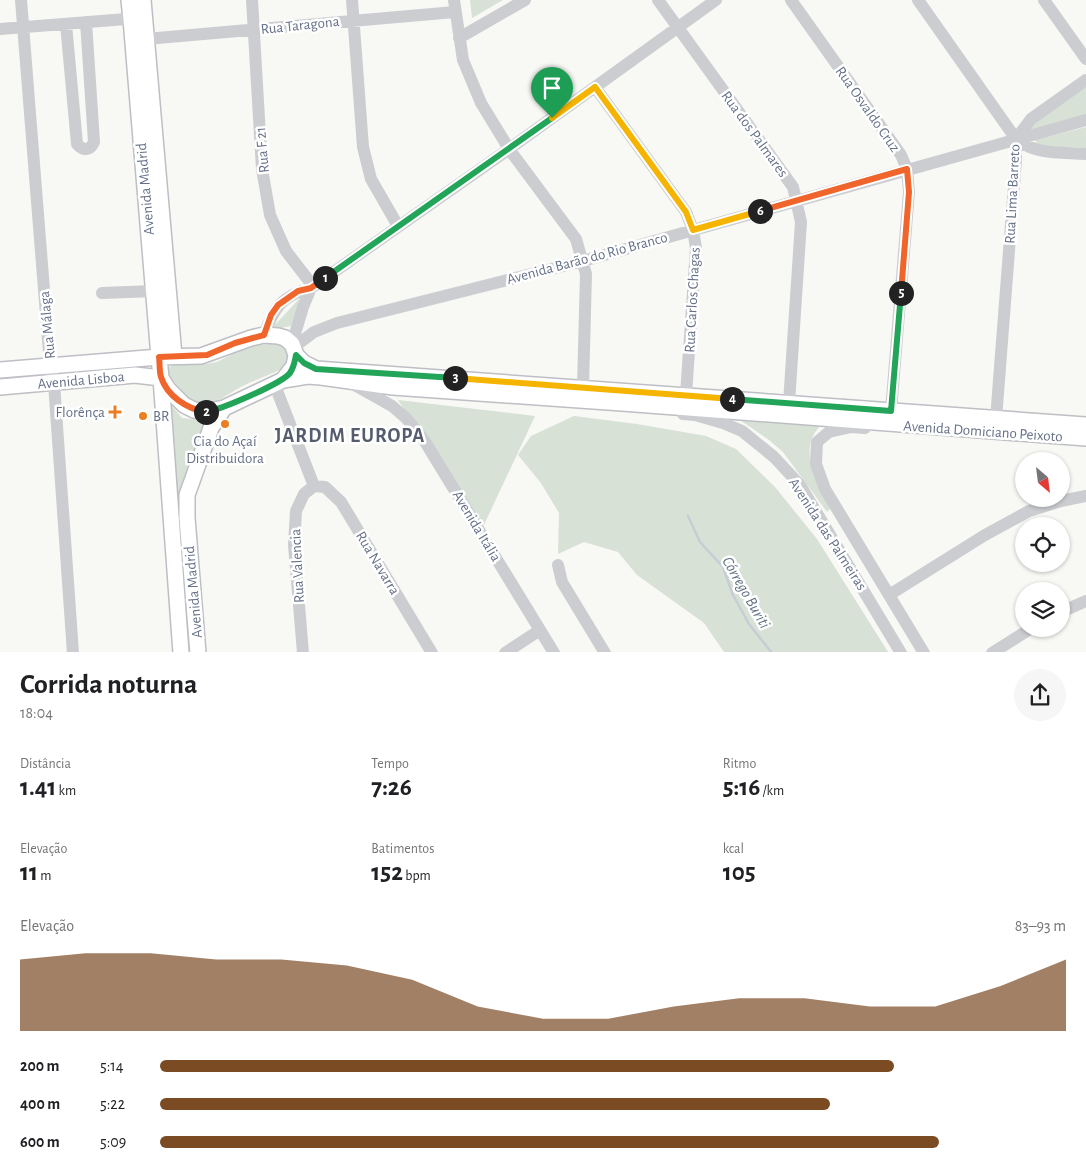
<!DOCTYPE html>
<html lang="pt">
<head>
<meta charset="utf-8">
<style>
	:root { --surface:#fff; --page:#f6f6f6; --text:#202124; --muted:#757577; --accent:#7b4b24 }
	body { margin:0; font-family:"Alegreya Sans",sans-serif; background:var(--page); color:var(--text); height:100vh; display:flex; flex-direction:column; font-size:19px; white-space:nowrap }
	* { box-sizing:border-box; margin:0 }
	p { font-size:16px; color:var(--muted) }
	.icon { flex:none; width:28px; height:28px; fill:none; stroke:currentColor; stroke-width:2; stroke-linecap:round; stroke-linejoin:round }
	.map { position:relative; height:652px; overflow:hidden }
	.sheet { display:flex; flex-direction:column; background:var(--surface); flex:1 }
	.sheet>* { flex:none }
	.needle { width:32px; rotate:152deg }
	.buttons { position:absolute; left:1015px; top:452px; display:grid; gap:10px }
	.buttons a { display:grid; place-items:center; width:55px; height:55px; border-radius:50%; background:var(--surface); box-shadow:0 1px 4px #0004; font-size:25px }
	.pin { position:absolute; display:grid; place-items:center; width:42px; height:42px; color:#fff; margin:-51px -21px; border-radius:50% 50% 50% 0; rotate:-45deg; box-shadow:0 0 5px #0007 }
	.pin .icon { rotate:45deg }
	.km { position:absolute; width:25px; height:25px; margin:-12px; border-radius:50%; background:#222; color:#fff; font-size:14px; line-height:25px; text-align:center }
	.round { display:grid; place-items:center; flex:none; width:52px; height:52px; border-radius:26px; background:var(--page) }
	.overview { display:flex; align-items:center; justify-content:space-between; height:85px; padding:0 20px }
	h1 { font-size:28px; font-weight:700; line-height:38px }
	.figures { display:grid; grid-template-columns:repeat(3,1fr); gap:8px; height:85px; padding:5px 20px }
	.figures div { display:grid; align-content:center }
	.figures b { font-size:25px; font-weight:700 }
	.figures small { font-size:14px; font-weight:400 }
	.figures p { font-size:14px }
	.chart { height:140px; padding:10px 20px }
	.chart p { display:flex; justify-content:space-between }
	.chart svg { width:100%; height:90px; margin-top:5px; fill:var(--accent); opacity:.7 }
	ul { padding:0 20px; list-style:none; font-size:16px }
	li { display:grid; grid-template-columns:80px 60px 1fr; align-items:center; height:38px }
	li i { height:12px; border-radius:6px; background:var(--accent) }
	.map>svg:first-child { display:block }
</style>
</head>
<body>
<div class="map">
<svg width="1086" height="653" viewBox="0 0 1086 653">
	<rect width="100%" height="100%" fill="#f8f8f5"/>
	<!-- green -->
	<path fill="#d8e1d6" d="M470 0H503L472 18Z
		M1086 86V115L1030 130 1034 122Z
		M1086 127V148L1039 146 1035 140Z
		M300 298 291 326 270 330Z
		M279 343 289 349V365C274 374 258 378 243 386 218 398 204 420 181 390 176 384 170 378 168 371V368L174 364H206L217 362 240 350 257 345Z
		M165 397 182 418 210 421 185 481 194 652H186Z
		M398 400 535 416 483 527Z
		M574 416 637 424 706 436 736 449 775 487 817 539 888 652H724L704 623 637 575 618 552 584 542 558 554 559 513 541 483 518 455 531 436Z
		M734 416 825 421C813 432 808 442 810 459L830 509 827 512 783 452 769 440Z"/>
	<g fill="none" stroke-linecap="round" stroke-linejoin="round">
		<!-- stream -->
		<path stroke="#c6cdd4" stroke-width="2.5" d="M688 516 700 542 723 567 733 595 749 624 772 653"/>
		<!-- major casing -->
		<g stroke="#bdbfc4" stroke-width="18">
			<path id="major" d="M143 0 174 356
				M296 355 304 363 316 369 1086 425
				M0 370 159 357 201 356 251 338 264 335 278 336 285 338 292 344 296 355 294 366 283 380 224 408 206 412 194 410 184 405 168 389 161 378 159 357 131 19 129 0
				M283 380 308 376 321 377 393 387 622 403 1086 438
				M0 387 135 375 161 378 181 653
				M198 653 187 518V495L211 428 224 408"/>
		</g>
		<!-- minor -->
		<path stroke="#cbcdd1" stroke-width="12" d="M21 0 50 365 54 383 73 653
			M252 0 262 169 270 215 286 251 313 286
			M352 0 363 147 371 179 398 226
			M454 0 463 60 481 103 509 149 576 239 586 274 583 387
			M658 0 793 187 801 222 789 403
			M791 0 901 155 907 169 909 192 891 411
			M918 0 1016 139V160L996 419
			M1044 0 1086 59
			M66 24 77 144C83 151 90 151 94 142L86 22
			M0 29 139 18
			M459 38 525 0
			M146 39 455 12
			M1086 80 1031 119 1016 139C1036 155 1061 152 1086 154
			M595 87 686 212 693 230 696 248 686 395
			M102 293 154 291
			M264 335C274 308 281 296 311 288L509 149 716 0
			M292 344 303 307 311 288
			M294 347 314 332 337 323 583 261 1086 120
			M274 383 314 486
			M351 383 392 406 406 418 424 440 554 653
			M683 414 695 415 723 423 742 431 774 457 800 485 901 653
			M865 428 851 427 829 432 817 442 816 464 825 489 924 653
			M314 486 325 487 341 502 432 653
			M558 565 562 582 605 653
			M889 595 985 535 1029 511 1061 501 1086 496
			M1061 612 1086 601
			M303 653 294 545 296 511 304 494 314 486
			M505 653 540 630
			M992 653 1030 629"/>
		<!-- major -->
		<use href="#major" stroke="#fff" stroke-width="15"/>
	</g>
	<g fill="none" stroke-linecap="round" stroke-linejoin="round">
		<!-- split-1 casing -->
		<g stroke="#fff" stroke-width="10">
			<path id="split-1" d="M325 278 552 118"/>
		</g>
		<!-- split-2 casing -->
		<g stroke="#fff" stroke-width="10">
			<path id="split-2" d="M206 412C187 409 167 396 161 377 159 371 160 363 159 357L207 355 235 343 264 335 271 315 278 305 298 291 311 288 325 278"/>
		</g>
		<!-- split-3 casing -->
		<g stroke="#fff" stroke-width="10">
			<path id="split-3" d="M206 412C222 409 281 384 290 373 294 367 295 361 296 355L304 363 316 369 455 378"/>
		</g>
		<!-- split-4 casing -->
		<g stroke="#fff" stroke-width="10">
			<path id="split-4" d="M455 378 732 399"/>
		</g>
		<!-- split-5 casing -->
		<g stroke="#fff" stroke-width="10">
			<path id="split-5" d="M732 399 891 411 901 293"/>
		</g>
		<!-- split-6 casing -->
		<g stroke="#fff" stroke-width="10">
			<path id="split-6" d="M760 211 907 169 909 192 901 293"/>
		</g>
		<!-- split-7 casing -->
		<g stroke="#fff" stroke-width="10">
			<path id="split-7" d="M552 118 595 87 686 212 693 230 760 211"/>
		</g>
		<!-- split-1 -->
		<use href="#split-1" stroke="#22a559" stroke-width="6"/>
		<!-- split-2 -->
		<use href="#split-2" stroke="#f0652b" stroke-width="6"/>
		<!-- split-3 -->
		<use href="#split-3" stroke="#22a559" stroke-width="6"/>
		<!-- split-4 -->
		<use href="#split-4" stroke="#f5b400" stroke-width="6"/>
		<!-- split-5 -->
		<use href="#split-5" stroke="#22a559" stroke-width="6"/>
		<!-- split-6 -->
		<use href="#split-6" stroke="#f0652b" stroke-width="6"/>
		<!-- split-7 -->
		<use href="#split-7" stroke="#f5b400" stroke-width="6"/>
	</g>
	<!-- markers -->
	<g fill="#eb7e23" stroke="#fff" stroke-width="2">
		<path d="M112.5 404.5h5v5h5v5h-5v5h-5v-5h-5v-5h5z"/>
		<circle cx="143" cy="416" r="5"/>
		<circle cx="225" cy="424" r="5"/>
	</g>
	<g text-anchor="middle" stroke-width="5" stroke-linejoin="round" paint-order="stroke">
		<!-- street labels -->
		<g font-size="15" fill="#667188" stroke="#fff">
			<text transform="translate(300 25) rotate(-6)" y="5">Rua Taragona</text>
			<text transform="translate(868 109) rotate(55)" y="5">Rua Osvaldo Cruz</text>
			<text transform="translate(755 134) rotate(54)" y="5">Rua dos Palmares</text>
			<text transform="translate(262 150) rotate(-95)" y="5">Rua F 21</text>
			<text transform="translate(145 189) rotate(-95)" y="5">Avenida Madrid</text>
			<text transform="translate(1012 194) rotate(-87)" y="5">Rua Lima Barreto</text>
			<text transform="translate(587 258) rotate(-15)" y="5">Avenida Barão do Rio Branco</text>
			<text transform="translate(692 300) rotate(-87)" y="5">Rua Carlos Chagas</text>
			<text transform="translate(47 325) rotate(-95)" y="5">Rua Málaga</text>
			<text transform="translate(81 380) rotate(-5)" y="5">Avenida Lisboa</text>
			<text transform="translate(983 431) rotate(4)" y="5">Avenida Domiciano Peixoto</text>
			<text transform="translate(477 526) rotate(59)" y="5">Avenida Itália</text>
			<text transform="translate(828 534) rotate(57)" y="5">Avenida das Palmeiras</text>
			<text transform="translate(378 563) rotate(59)" y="5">Rua Navarra</text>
			<text transform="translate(297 566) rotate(-93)" y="5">Rua Valencia</text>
			<text transform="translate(193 592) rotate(-95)" y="5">Avenida Madrid</text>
		</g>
		<!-- poi labels -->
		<g font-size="15" fill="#667188" stroke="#fff" text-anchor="end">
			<text x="105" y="417">Florênça</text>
			<text x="153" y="421" text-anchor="start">BR</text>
			<text x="225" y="446" text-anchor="middle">Cia do Açaí<tspan x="225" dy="17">Distribuidora</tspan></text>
		</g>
		<!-- water labels -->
		<g font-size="16" font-style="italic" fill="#627383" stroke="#fff">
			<text transform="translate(747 592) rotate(60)" y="6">Córrego Buriti</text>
		</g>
		<!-- district labels -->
		<g font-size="20" font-weight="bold" letter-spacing="1" fill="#545c6d" stroke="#fff">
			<text x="350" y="442">JARDIM EUROPA</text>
		</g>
	</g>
</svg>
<div class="buttons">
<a><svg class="needle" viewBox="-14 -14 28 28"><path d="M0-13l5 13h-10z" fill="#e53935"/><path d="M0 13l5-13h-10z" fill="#757577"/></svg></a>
<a><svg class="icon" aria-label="locate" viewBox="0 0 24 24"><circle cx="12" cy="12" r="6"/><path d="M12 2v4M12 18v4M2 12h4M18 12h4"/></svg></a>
<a><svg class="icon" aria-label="layers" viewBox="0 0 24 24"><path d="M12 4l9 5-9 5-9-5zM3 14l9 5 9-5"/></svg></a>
</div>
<div class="pin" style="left:552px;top:118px;background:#1e9e55"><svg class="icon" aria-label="arrive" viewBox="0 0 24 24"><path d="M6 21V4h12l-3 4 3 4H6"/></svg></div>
<b class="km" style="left:325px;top:278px">1</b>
<b class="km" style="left:206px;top:412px">2</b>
<b class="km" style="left:455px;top:378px">3</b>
<b class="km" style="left:732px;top:399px">4</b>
<b class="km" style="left:901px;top:293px">5</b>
<b class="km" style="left:760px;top:211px">6</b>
</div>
<section class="sheet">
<div class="overview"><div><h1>Corrida noturna</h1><p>18:04</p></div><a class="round"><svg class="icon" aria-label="share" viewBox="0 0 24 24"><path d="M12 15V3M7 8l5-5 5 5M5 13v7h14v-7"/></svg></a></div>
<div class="figures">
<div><p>Distância</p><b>1.41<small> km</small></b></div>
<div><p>Tempo</p><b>7:26</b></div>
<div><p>Ritmo</p><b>5:16<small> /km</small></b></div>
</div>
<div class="figures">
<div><p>Elevação</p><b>11<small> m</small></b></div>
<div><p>Batimentos</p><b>152<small> bpm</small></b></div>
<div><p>kcal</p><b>105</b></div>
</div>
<div class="chart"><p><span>Elevação</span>83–93 m</p>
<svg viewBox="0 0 160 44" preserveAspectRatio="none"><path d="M0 44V9L10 6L20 6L30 9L40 9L50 12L60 19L70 32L80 38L90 38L100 32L110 28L120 28L130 32L140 32L150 22L160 9V44z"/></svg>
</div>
<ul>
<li><b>200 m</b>5:14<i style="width:81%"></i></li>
<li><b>400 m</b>5:22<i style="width:74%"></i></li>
<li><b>600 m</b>5:09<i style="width:86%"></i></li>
</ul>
</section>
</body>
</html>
